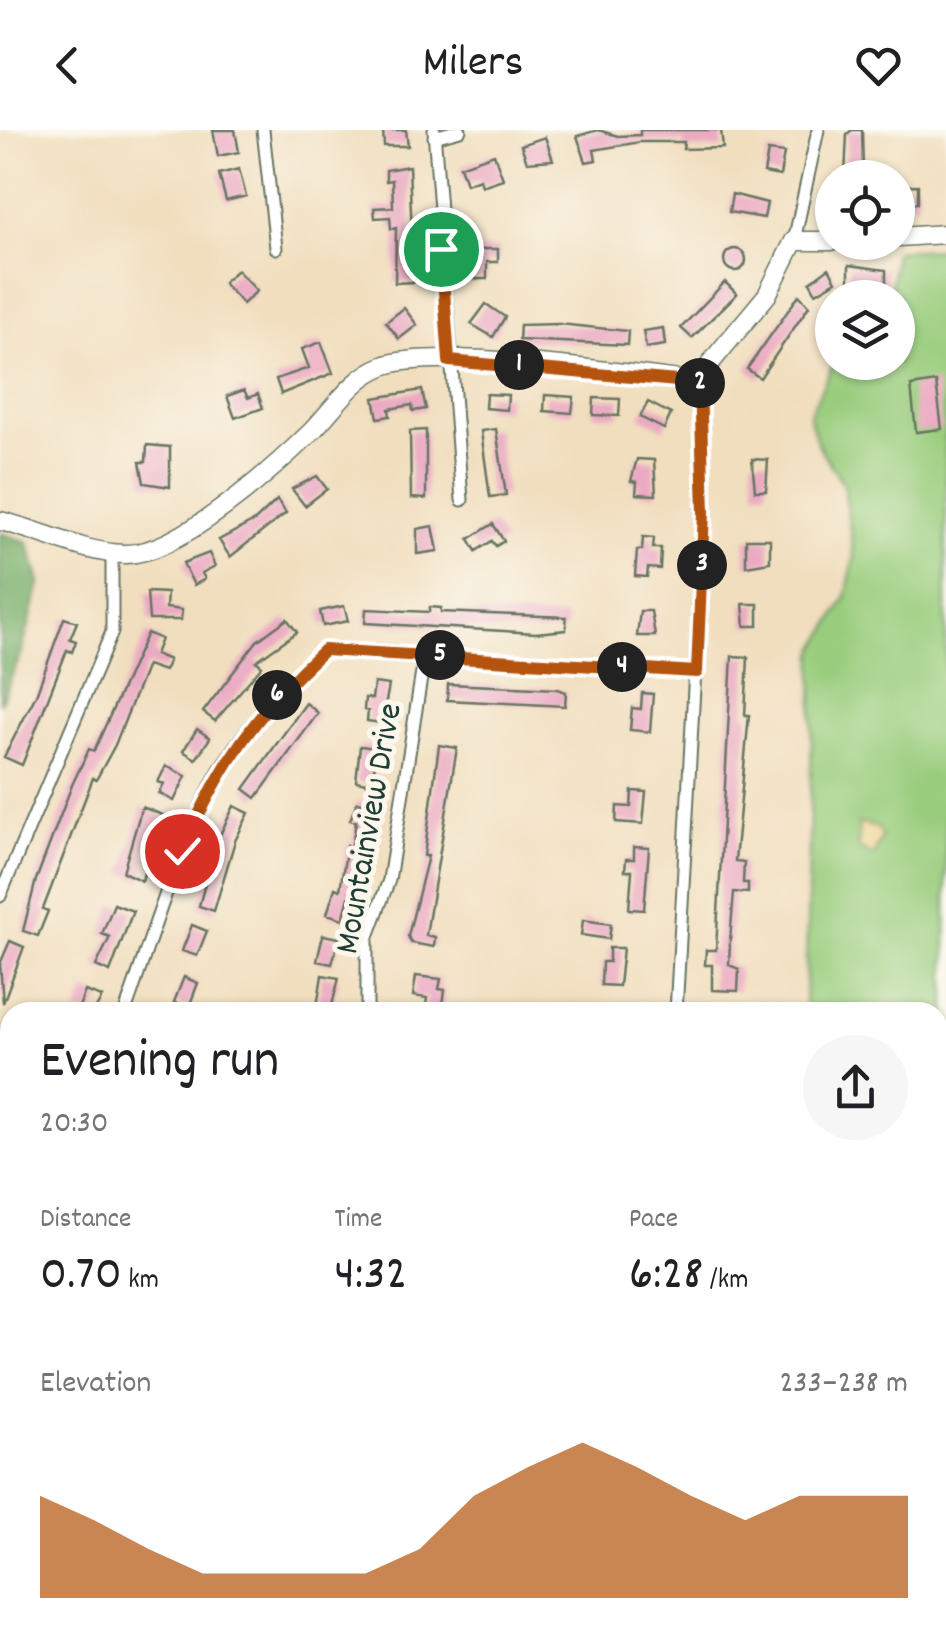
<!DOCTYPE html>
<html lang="en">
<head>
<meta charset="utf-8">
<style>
	:root { --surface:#fff; --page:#f6f6f6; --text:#202124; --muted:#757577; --accent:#b45309 }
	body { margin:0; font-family:Dekko,sans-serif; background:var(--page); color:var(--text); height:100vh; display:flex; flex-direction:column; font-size:38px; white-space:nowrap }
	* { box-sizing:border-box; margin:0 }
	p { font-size:32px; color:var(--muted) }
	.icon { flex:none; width:55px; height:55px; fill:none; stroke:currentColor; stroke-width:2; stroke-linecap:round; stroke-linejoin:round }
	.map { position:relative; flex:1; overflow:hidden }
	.panel { position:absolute; left:0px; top:872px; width:948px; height:642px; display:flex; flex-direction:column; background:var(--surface); border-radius:30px 30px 0 0; box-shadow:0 2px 8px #0004 }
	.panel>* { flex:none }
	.buttons { position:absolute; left:815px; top:30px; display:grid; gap:20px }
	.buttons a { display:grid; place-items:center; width:100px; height:100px; border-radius:50%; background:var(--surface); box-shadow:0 2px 8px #0004; font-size:50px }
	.pin { position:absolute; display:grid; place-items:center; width:85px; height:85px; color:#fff; margin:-42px; border:5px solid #fff; border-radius:50%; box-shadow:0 2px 10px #0007 }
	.km { position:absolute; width:50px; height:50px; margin:-25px; border-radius:50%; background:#222; color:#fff; font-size:28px; line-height:50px; text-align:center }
	.round { display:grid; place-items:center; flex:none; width:105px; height:105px; border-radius:52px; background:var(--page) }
	.head { display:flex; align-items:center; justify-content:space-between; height:170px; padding:0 40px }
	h1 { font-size:55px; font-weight:600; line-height:75px }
	.metrics { display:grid; grid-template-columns:repeat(3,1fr); gap:15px; height:170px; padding:10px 40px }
	.metrics div { display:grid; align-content:center }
	.metrics b { font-size:50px; font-weight:600 }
	.metrics small { font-size:28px; font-weight:400 }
	.metrics p { font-size:28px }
	.chart { height:280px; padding:20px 40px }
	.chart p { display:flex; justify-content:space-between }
	.chart svg { width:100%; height:180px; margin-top:10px; fill:var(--accent); opacity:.7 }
	header { display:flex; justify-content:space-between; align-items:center; height:130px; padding:0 40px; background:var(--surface); font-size:45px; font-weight:600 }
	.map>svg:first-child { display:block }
</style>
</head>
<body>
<header><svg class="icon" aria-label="back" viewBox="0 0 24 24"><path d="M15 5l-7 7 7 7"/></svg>Milers<svg class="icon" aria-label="heart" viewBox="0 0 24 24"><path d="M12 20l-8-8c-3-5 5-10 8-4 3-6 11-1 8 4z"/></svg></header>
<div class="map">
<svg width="946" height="1513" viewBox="0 0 946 1513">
	<rect width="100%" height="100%" fill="#fbf7ec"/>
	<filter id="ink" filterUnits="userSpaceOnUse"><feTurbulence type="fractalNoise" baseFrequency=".01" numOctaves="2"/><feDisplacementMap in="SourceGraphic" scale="20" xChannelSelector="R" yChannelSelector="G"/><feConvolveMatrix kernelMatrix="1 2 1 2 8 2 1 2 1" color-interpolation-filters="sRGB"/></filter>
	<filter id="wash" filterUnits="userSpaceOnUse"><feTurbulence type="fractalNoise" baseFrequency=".0048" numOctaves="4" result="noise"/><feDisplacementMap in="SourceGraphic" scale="40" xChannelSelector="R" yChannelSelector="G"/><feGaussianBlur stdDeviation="2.25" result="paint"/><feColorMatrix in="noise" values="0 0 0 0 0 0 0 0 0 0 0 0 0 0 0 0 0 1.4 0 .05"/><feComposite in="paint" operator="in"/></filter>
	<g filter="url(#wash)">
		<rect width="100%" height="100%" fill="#f1debe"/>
		<!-- green -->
		<path fill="#99cd7d" stroke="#5c8558" stroke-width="2.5" d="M946 119V1513H821L815 1505H938V882H805L814 523 846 467 854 428 844 355 818 315 809 285 834 233 898 232V168L890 167 895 121Z"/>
		<!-- forest -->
		<path fill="#7ab06c" stroke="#4c7650" stroke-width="2.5" d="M0 403 28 412 40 453 21 524 0 574Z"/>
		<!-- sand -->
		<path fill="#eeda9e" stroke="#868c69" stroke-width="2.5" d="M858 693 878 698 882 706 873 726 859 718Z"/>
		<g id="blocks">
			<!-- building -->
			<path fill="#ebaac3" d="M213 0H235L239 22 218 26Z
				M383 0H406L408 16H384Z
				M598 0 618 6 640 5V0H721L723 18 683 19 684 12H640L594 20 596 30 586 32 577 6Z
				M852 0H862L863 43 858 46H845L847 4Z
				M545 7 553 30 527 32 521 15Z
				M768 21 784 23 780 46 764 43Z
				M494 24 503 49 482 56 480 49 466 54 460 36Z
				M409 36 414 152 395 153 396 98 391 99 390 87 375 88 374 78 393 77 392 50 386 51V40Z
				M239 39 246 66 226 71 219 44Z
				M918 55V73L898 74V56Z
				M732 64 767 73 764 88 729 82Z
				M724 130a11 11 0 1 1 22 0a11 11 0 1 1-22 0Z
				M486 119H498V132H487V149H466V123Z
				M849 135 886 140V155L849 151Z
				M829 138 836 151 816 163 810 152Z
				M237 140 257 161 243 174 223 153Z
				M725 152 737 164 692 208 681 198Z
				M799 165 809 176 760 248 747 239Z
				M486 174 505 187 493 207 471 194Z
				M404 178 417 195 399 209 386 192Z
				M559 194 628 201 627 215 519 210 520 195Z
				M663 198 665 215 646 218 643 201Z
				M321 212 333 243 281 264 276 249 309 238 302 219Z
				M936 252 942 299 916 302 911 256Z
				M244 260 248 268 258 264 263 278 235 288 227 266Z
				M422 260 426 279 413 281 412 275 389 279 390 286 378 288 374 268Z
				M486 264 508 265 507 280 485 278Z
				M545 265 574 267 572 283 544 281Z
				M594 268 620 269 619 286 593 285Z
				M648 272 671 284 664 299 640 287Z
				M496 299 506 365 490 367 481 301Z
				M426 300V369L411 368 410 301Z
				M147 315 170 317V357L144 353 140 332H146Z
				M637 329 654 330 656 365 636 364 637 352 631 351Z
				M752 329 768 330 766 361H755Z
				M317 346 327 359 305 376 292 359Z
				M277 370 286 383 230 427 219 410 256 390Z
				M493 394 504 411 496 416 492 411 476 421 469 409Z
				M433 396 438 421 417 424V399Z
				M643 407 654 408 653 418H661L660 439 648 438 647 447 635 446 637 420H642Z
				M746 409H770V432L746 436Z
				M209 423 215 436 202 443 205 449 194 455 183 433Z
				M147 462 167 463 166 478 182 480 181 490H149Z
				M743 474H758V496H745Z
				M344 476 348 491 323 496 320 481Z
				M430 477 441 478V482L566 487V500L536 503 365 493 366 479 429 482Z
				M640 481H651L655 506H637Z
				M64 488 77 492 70 509 76 511 72 522 67 520 22 635 4 627 36 565Z
				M287 489 297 502 256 531 262 536 215 591 203 582 257 511Z
				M147 503 161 509 155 524 169 530 164 541 147 535 115 615 96 650 93 648 43 779 48 781 38 806 23 801 36 750 72 655 89 619 94 621Z
				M732 526 748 527 745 585H749L735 731 744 732 743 753H748V763L734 762 730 810 729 835 739 839 738 861 712 860V835H705L706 820H716Z
				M374 553 389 555 382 593 367 591 368 581 364 580 365 568 372 569Z
				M448 554 558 559 566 562 565 576 447 570Z
				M642 563 653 564 650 602 630 600 632 578 641 579Z
				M306 573 318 583 256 668 244 659Z
				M197 599 210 608 196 629 183 621Z
				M439 615 457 618 426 805 435 807 434 817 411 813 408 806 428 726H424Z
				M360 616 377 618 372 654 356 651Z
				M166 636 186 646 174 671 159 663 164 654 158 652Z
				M632 661 646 662 643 694 616 692 617 676 631 677Z
				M357 672 374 675 343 789 327 784 335 758 340 760 347 715 352 716 356 691 350 690Z
				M234 676 249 683 235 711 214 781 199 776 216 713Z
				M142 677 165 686 143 725 148 726 142 751 123 742Z
				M634 717 649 718 644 780 629 779 632 741H625L626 729H634Z
				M114 774 133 781 110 842 96 836 110 807 102 804Z
				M583 790 611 794 609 809 581 805Z
				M192 795 207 801 197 826 182 821Z
				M323 805 339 808 332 834 317 831Z
				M10 811 24 817 3 873 0 834Z
				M609 818H623L619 856 601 855 602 832H609Z
				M322 845 339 848 331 879 317 877Z
				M416 846 441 849 439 859 445 860 442 882H425L427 868 413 866Z
				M184 847 198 853 189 877 174 872Z
				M85 861 102 867 94 882H77Z
				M10 1468V1513H4L0 1470Z"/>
		</g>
	</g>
	<g filter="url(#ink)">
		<use href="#blocks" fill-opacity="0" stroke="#687564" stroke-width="2.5"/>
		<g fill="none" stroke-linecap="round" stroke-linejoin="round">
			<!-- street casing -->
			<g stroke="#687564" stroke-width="15">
				<path id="street" d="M263 0 276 118
					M434 0 462 370
					M434 7 460 0
					M794 111 818 0
					M0 766 112 502V423
					M125 882C152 806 175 726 212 654 238 603 283 558 324 520L697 542
					M367 882V809L389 750 425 523
					M676 882 703 396 700 253
					M0 1069 10 1071
					M49 1505 50 1513
					M237 1505 239 1513
					M570 1505 571 1513
					M759 1505 760 1513"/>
			</g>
			<!-- secondary casing -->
			<g stroke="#687564" stroke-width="21">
				<path id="secondary" d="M898 107 946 104
					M0 391C40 400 83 423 124 424 177 426 273 339 311 302 333 280 353 247 383 236 435 216 636 244 700 253L712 231 767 165 794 111H832"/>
			</g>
			<!-- street -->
			<use href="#street" stroke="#fff" stroke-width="11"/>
			<!-- secondary -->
			<use href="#secondary" stroke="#fff" stroke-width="18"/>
		</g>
	</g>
	<g fill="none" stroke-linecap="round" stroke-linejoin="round" filter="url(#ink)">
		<!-- route casing -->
		<g stroke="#fff" stroke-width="20">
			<path id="route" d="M182 721C219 637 256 582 324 520L697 542 704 382 700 253 449 231 441 119"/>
		</g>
		<!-- route -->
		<use href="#route" stroke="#b45309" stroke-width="12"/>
	</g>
	<g text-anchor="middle" stroke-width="10" stroke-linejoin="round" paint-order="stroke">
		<!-- street labels -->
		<g font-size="35" fill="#1f3d34" stroke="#fbf7ec">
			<text transform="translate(366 698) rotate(-80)" y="12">Mountainview Drive</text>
		</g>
	</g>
</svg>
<div class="buttons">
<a><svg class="icon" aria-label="locate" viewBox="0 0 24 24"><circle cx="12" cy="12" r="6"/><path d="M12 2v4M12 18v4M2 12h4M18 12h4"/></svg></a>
<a><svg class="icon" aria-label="layers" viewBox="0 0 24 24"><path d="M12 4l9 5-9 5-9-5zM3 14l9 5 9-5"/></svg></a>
</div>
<div class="pin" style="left:441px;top:119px;background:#1e9e55"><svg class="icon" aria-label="arrive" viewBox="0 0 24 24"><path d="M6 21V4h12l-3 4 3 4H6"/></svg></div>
<div class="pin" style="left:182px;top:721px;background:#d93025"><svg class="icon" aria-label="check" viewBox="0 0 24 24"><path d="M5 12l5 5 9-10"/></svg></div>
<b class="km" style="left:519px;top:235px">1</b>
<b class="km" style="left:700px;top:253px">2</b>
<b class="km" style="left:702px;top:435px">3</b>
<b class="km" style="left:622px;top:537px">4</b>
<b class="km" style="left:440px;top:525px">5</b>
<b class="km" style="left:277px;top:565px">6</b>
<section class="panel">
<div class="head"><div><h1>Evening run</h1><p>20:30</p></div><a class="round"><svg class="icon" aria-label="share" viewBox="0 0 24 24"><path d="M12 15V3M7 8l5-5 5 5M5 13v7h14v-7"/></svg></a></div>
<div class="metrics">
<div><p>Distance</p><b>0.70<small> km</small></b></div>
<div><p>Time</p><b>4:32</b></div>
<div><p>Pace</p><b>6:28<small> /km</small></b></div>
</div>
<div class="chart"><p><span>Elevation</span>233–238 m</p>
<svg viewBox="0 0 160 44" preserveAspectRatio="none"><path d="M0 44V19L10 25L20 32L30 38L40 38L50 38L60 38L70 32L80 19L90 12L100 6L110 12L120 19L130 25L140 19L150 19L160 19V44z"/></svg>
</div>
</section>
</div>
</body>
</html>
